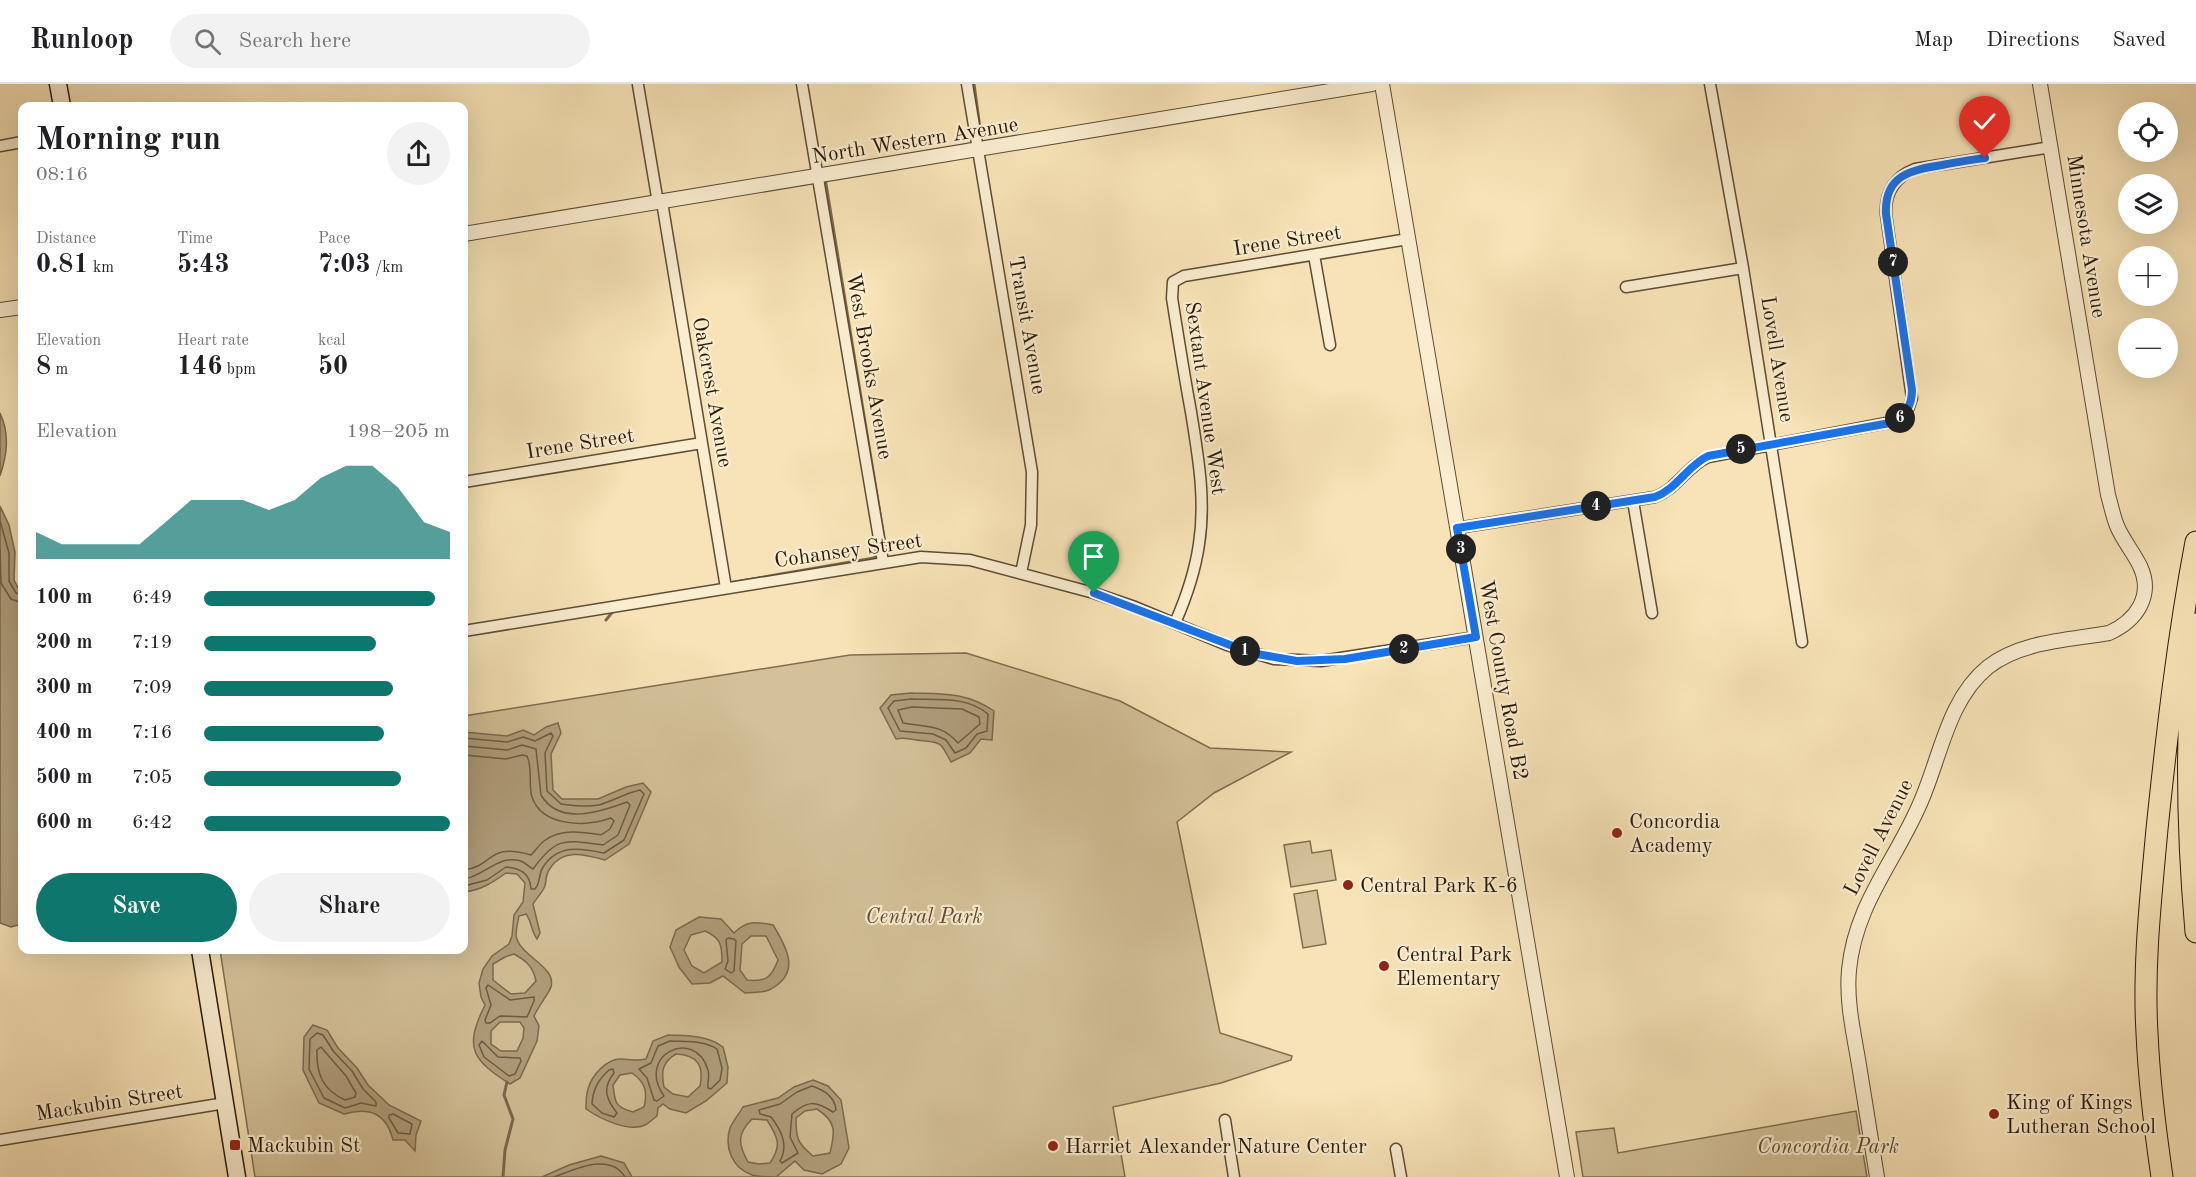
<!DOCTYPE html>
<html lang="en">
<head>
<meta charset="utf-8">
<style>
	:root { --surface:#fff; --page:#f2f2f2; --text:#202124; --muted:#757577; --line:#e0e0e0; --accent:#0f766e }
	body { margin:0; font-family:"Old Standard TT",serif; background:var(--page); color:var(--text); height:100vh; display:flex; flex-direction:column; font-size:22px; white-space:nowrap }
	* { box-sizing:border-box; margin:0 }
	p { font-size:20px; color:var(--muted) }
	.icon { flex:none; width:33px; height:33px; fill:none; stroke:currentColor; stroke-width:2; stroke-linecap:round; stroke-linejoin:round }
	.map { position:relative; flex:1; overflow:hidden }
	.details { position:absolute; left:18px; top:18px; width:450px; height:852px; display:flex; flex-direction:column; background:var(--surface); border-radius:12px; box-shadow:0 6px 24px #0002 }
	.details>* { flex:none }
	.fabs { position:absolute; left:2118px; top:18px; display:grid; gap:12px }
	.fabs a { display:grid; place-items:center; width:60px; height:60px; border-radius:50%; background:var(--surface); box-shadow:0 6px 24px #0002; font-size:30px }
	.pin { position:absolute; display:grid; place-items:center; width:51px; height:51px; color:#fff; margin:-62px -26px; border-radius:50% 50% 50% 0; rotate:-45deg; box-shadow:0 0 6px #0007 }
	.pin .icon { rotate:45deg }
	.km { position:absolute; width:30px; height:30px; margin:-15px; border-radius:50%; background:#222; color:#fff; font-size:16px; line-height:30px; text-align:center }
	.round { display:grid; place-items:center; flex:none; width:63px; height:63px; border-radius:32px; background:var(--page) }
	.headline { display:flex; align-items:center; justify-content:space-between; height:102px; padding:0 18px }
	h1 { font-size:33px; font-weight:700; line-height:45px }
	.metrics { display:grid; grid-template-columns:repeat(3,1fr); gap:9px; height:102px; padding:6px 18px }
	.metrics div { display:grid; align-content:center }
	.metrics b { font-size:26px; font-weight:700 }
	.metrics small { font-size:16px; font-weight:400 }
	.metrics p { font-size:16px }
	.chart { height:168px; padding:12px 18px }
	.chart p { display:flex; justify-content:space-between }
	.chart svg { width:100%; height:108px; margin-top:6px; fill:var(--accent); opacity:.7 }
	.button { display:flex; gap:12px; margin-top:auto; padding:12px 18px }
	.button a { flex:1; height:69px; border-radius:36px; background:var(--accent); color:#fff; font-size:24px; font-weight:700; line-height:69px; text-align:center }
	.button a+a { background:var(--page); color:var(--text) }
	ul { padding:0 18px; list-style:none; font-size:20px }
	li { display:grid; grid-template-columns:96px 72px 1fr; align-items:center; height:45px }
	li i { height:15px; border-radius:8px; background:var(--accent) }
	header { display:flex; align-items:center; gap:36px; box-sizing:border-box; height:84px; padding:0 30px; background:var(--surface); border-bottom:2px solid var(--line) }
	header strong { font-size:28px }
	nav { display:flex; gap:33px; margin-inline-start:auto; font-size:21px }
	.search { width:420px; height:54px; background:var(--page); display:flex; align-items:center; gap:15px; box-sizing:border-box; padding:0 21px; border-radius:33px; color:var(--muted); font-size:22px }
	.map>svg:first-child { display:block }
</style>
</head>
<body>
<header>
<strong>Runloop</strong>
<div class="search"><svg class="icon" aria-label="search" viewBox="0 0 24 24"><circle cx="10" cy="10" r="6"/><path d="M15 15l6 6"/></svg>Search here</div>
<nav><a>Map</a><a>Directions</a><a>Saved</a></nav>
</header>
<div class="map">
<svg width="2196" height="1093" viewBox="0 0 2196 1093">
	<rect width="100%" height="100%" fill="#f7e3b7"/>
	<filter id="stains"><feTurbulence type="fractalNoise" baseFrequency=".00333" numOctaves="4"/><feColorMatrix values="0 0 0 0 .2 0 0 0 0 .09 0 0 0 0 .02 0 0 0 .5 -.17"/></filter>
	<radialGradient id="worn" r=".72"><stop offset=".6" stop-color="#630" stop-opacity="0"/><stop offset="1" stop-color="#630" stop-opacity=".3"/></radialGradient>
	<!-- green -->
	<path fill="#d4c199" stroke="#7e6d50" stroke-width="1.5" d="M966 569 1120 617 1210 664 1291 668 1214 709 1177 738 1220 949 1292 972 1291 976 1221 999 1113 1023 1125 1093H255L220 866H464V632L850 571Z
		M1310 757 1312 769 1331 766 1336 796 1291 803 1284 761Z
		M1317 806 1326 860 1303 864 1294 810Z
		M1856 1027 1867 1093H1583L1576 1048 1614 1044 1618 1069Z"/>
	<!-- water -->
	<path fill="#b19e7c" stroke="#7a694e" stroke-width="1.5" fill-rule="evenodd" d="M0 329C10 350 7 371 0 392Z
		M0 422 9 441 15 468 14 496 22 511V540L20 548 22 551V840L11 843 0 839Z
		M911 609C943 610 966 608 994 627L992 656 981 655 970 669 951 678C939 655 941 659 916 656 908 655 905 653 896 655L880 624 891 611Z
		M558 639 561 649 551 670 553 706 562 715H598L626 703 643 699 651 708 629 760 605 776C584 770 562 764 549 786 545 792 547 799 544 804 541 810 536 815 533 820L540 849 537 855C531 847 532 838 526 830L519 832C518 837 516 845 516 851 518 872 557 882 551 903 550 907 537 925 534 932L539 942 537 957 520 994 510 1000C473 976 463 965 485 921L481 913 479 899 483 885 492 872 509 860 512 852 514 831 523 818 525 799 517 790 506 789C492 799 481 806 464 808V648L507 652 523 646 534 651 546 643ZM514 870C527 877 533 883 536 897L525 909 511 910 493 896V880L505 873ZM500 938H520L524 944 523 954 517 967H501L491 960V947Z
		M699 833 721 835 734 849C747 836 756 838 773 841 788 865 801 890 769 906 763 909 752 908 745 909L723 892 710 899 692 900 679 883 670 863 676 846ZM705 847C721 854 722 861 722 878L704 889 692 882 684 866 691 851ZM751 852H766L778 876C771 894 766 898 747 896L740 886 742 860Z
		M313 941 327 946 338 964 357 984 368 1001 389 1021 421 1037 416 1051 415 1067 405 1056H393C386 1029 370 1023 344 1030L319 1019 303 986 304 953Z
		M668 951C688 952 707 951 723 963L728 983 727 999 706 1017 686 1029 670 1025 663 1020 658 1024 657 1032C653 1035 649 1039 645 1041 629 1049 599 1034 586 1025 586 1018 586 1011 588 1005 592 991 607 974 622 975 631 976 637 977 646 975L653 957ZM676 970C698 971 704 982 700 1002L688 1013 673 1010 664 1003C661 988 662 978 676 970ZM632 989C645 998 648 1008 644 1023L633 1028C615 1023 615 1019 613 1001L620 991Z
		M813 996 828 1002 841 1016 849 1064 841 1080 822 1090 804 1086 795 1077 776 1093C768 1093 759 1093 752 1091 732 1084 724 1063 730 1044 733 1037 739 1030 743 1023L778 1014 794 1003ZM817 1025C837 1038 835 1048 830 1069L813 1072C797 1059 796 1054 796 1034L805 1027ZM752 1035 767 1036C778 1053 782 1062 770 1079L759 1080 748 1078C738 1060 737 1050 752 1035Z
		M601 1072 624 1079 632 1093H542L569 1081Z"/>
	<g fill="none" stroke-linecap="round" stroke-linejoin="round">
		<!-- shore -->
		<path stroke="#6c5c42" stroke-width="1.5" d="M0 437 9 469V497L16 509 22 511
			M0 465 1 499 11 515 22 519
			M911 615C937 616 967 612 988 630L987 647 977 650 966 664 955 669 946 656 933 650 900 647 888 624 894 617Z
			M912 623 962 625 979 633 980 640 958 659C942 640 926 643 903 639L898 626Z
			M464 654 507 658 523 653 535 657 551 649 553 652 545 669 547 707 561 720C573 722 587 723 599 721 613 717 626 709 640 706L644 710 624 756 604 769C580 764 558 760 543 783 538 791 541 798 535 805H531C530 789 520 784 506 783L487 796 464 802
			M464 662 507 666 522 661 536 665 541 711C559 742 600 728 627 718L630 721 618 751 603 761C565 756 557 752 533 785 529 783 526 779 521 777 498 770 485 792 464 795
			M464 671 506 675 522 671 527 672C533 685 528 700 532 713 542 743 586 743 611 734L614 737 610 745 601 751C583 748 561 744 544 757 539 761 535 767 531 771 487 758 495 782 464 786
			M728 854 734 855 736 857 734 887 731 889 725 885 728 877 726 856Z
			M488 901 510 916 534 913V917L527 933 500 932 490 939H486L485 936 491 921 486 904Z
			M317 949 323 951 334 968 352 987 363 1005 376 1018V1022L361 1019 345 1024 324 1014 309 985 310 955Z
			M482 957 498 973 520 974 521 977 515 990 509 992 484 973 479 961Z
			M670 957C685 958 704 956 717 965L722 984 720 996 711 1005 708 1004C707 999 710 992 708 986 695 942 635 971 664 1012L657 1017 654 1016 647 994 639 985 651 979 658 962Z
			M321 963 346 992 356 1009 355 1013 345 1016C323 1006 316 990 317 966Z
			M613 985 614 989C602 1004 606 1015 617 1029L614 1033 602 1029 592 1020C593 1005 598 996 609 986Z
			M812 1002C824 1006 835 1013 836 1026L833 1028C815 1017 808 1016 792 1030L790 1053 798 1069 782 1079 780 1077C789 1061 781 1046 771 1033L760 1030 759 1026 780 1020 797 1008Z
			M393 1030 412 1040 410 1050 398 1049 389 1034V1031Z
			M554 1093C576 1085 610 1068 625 1093"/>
		<!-- stream -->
		<path stroke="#7a694e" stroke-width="3" d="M974 0 981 52
			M825 94 885 460 883 463
			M729 499 874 474 879 468
			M606 536 614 526
			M503 1093 505 1066 513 1035 504 1011 507 998"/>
		<!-- minor casing -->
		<g stroke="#5c4c34" stroke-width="13">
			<path id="minor" d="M802 0 883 478
				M967 0 1032 388 1031 441 1021 489
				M1710 0 1743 184 1802 558
				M638 1 658 119
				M0 62 22 58
				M662 118 726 504
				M1314 171 1330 261
				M1626 203 1743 184
				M464 398 702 359
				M1633 417 1652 529
				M1457 444 1655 413C1677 405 1687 382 1708 373L1897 337 1909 323 1912 314 1886 130C1885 108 1895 93 1915 85L2051 63
				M1175 539C1186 514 1195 488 1199 460 1206 415 1198 372 1191 328 1184 290 1178 252 1172 214L1173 198 1184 192 1408 155
				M464 547 921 473 970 476 1094 509 1135 523 1227 561 1274 575 1321 577 1476 553
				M1225 1036 1234 1093
				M0 1056 225 1019
				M1396 1065 1401 1093"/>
		</g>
		<!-- tertiary casing -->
		<g stroke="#5c4c34" stroke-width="16">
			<path id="tertiary" d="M1382 0 1567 1093
				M464 150 1372 0
				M0 226 22 223
				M1877 1093C1871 1056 1865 1018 1859 981 1854 950 1846 918 1849 886 1855 822 1893 780 1918 724 1940 678 1946 617 1988 583 2021 557 2069 556 2109 549 2136 537 2154 512 2140 482 2133 468 2123 456 2117 442 2113 432 2111 421 2108 411L2040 0"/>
		</g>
		<!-- secondary casing -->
		<g stroke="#281908" stroke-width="19">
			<path id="secondary" d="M58 0 62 22
				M200 866 237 1093"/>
		</g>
		<!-- motorway casing -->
		<g stroke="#281908" stroke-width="23">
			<path id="motorway" d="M2196 540C2185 642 2187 746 2196 848
				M2162 1093C2155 1045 2149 997 2147 949 2143 881 2151 812 2157 745 2167 649 2178 553 2196 458"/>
		</g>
		<!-- minor -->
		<use href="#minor" stroke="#faedd0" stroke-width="10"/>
		<!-- tertiary -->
		<use href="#tertiary" stroke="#faedd0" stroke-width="14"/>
		<!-- secondary -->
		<use href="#secondary" stroke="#faedd0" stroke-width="16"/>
		<!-- motorway -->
		<use href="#motorway" stroke="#f7e3b7" stroke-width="21"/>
	</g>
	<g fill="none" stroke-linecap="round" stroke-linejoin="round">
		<!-- route casing -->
		<g stroke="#fff" stroke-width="12">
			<path id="route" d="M1094 509 1251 569 1297 577 1345 575 1476 553 1457 444 1655 413C1677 405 1687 382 1708 372L1890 339C1905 333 1912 322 1912 306L1886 130C1884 91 1911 86 1942 81 1956 78 1971 76 1985 74"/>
		</g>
		<!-- route -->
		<use href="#route" stroke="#1a73e8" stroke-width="8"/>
	</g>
	<!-- markers -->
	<g fill="#8f2418" stroke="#faedd0" stroke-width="2">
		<circle cx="1617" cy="749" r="6"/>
		<circle cx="1348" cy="801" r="6"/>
		<circle cx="1384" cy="882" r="6"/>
		<circle cx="1994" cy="1030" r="6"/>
		<rect x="229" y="1055" width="12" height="12" rx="3"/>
		<circle cx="1053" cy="1062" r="6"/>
	</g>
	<g text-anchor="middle" stroke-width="4.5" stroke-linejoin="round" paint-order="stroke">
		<!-- street labels -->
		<g font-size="21" fill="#281908" stroke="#faedd0">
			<text transform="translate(915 56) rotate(-9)" y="7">North Western Avenue</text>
			<text transform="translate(2087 152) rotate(81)" y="7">Minnesota Avenue</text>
			<text transform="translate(1287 156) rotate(-9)" y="7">Irene Street</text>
			<text transform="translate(1028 241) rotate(80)" y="7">Transit Avenue</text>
			<text transform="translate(1778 275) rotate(81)" y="7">Lovell Avenue</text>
			<text transform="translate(870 282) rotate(80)" y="7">West Brooks Avenue</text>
			<text transform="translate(713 308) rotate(80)" y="7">Oakcrest Avenue</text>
			<text transform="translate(1206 314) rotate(82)" y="7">Sextant Avenue West</text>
			<text transform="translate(580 359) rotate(-9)" y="7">Irene Street</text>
			<text transform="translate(848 466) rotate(-8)" y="7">Cohansey Street</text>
			<text transform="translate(1504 596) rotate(80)" y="7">West County Road B2</text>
			<text transform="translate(1878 753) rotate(-63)" y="7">Lovell Avenue</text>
			<text transform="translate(109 1018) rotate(-9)" y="7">Mackubin Street</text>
		</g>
		<!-- poi labels -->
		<g font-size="21" fill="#281908" stroke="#faedd0" text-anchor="start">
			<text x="1629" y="744">Concordia<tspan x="1629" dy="24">Academy</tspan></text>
			<text x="1360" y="808">Central Park K-6</text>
			<text x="1396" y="877">Central Park<tspan x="1396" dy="24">Elementary</tspan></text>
			<text x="2006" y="1025">King of Kings<tspan x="2006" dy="24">Lutheran School</tspan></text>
			<text x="247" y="1068">Mackubin St</text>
			<text x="1065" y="1069">Harriet Alexander Nature Center</text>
		</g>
		<!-- park labels -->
		<g font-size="21" font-style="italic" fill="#5c4b34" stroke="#faedd0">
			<text x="924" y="839">Central Park</text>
			<text x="1828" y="1069">Concordia Park</text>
		</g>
	</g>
	<rect width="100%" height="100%" filter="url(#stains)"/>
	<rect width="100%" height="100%" fill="url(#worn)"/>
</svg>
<div class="fabs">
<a><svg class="icon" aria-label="locate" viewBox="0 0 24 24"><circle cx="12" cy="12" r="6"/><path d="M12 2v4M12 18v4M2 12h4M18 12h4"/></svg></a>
<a><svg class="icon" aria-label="layers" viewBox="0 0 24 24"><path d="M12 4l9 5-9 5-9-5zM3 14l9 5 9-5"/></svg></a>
<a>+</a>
<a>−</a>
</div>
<div class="pin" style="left:1094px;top:509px;background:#1e9e55"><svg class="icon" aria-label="arrive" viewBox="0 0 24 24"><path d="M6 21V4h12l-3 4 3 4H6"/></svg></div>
<div class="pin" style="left:1985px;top:74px;background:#d93025"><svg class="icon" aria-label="check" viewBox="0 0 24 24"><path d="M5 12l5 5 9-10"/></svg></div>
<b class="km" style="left:1245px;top:567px">1</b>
<b class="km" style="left:1404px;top:565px">2</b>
<b class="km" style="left:1461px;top:465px">3</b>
<b class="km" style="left:1596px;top:422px">4</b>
<b class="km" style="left:1741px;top:365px">5</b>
<b class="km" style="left:1900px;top:334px">6</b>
<b class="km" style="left:1893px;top:178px">7</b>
<section class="details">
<div class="headline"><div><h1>Morning run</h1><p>08:16</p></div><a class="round"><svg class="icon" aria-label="share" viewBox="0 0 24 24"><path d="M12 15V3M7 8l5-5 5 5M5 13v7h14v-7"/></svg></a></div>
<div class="metrics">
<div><p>Distance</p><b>0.81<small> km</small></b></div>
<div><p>Time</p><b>5:43</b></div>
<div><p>Pace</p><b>7:03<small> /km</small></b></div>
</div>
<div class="metrics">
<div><p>Elevation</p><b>8<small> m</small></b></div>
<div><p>Heart rate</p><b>146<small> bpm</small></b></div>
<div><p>kcal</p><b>50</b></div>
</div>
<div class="chart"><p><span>Elevation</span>198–205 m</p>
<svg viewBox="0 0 160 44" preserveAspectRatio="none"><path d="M0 44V33L10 38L20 38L30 38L40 38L50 29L60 20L70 20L80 20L90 24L100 20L110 11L120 6L130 6L140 15L150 29L160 33V44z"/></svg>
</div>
<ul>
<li><b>100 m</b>6:49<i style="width:94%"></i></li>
<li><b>200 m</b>7:19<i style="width:70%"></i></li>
<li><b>300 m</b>7:09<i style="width:77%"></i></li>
<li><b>400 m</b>7:16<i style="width:73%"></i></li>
<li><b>500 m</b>7:05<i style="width:80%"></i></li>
<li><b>600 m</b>6:42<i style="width:100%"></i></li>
</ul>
<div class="button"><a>Save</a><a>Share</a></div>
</section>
</div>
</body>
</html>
